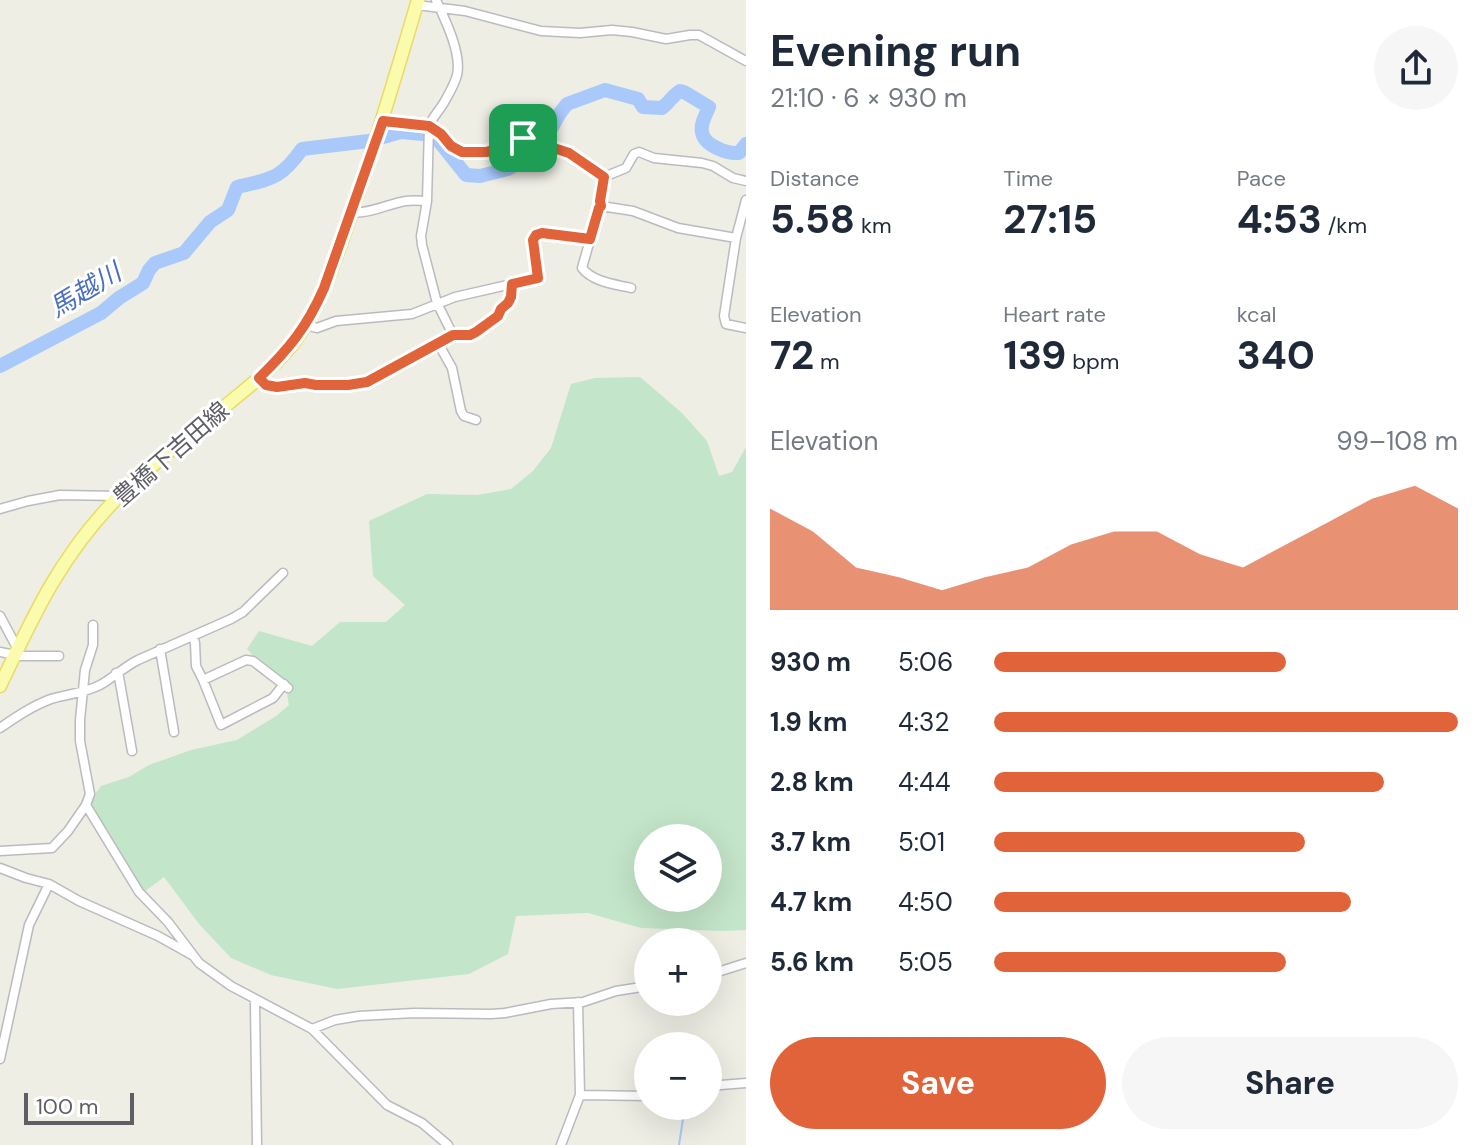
<!DOCTYPE html>
<html lang="en">
<head>
<meta charset="utf-8">
<style>
	:root { --surface:#fff; --page:#f6f6f7; --text:#1f2937; --muted:#747a83; --accent:#e16339 }
	body { margin:0; font-family:"DM Sans","Noto Sans JP",sans-serif; background:var(--page); color:var(--text); height:100vh; display:flex; flex-direction:column; font-size:30px; white-space:nowrap }
	* { box-sizing:border-box; margin:0 }
	p { font-size:26px; color:var(--muted) }
	.icon { flex:none; width:44px; height:44px; fill:none; stroke:currentColor; stroke-width:2; stroke-linecap:round; stroke-linejoin:round }
	.map { position:relative; flex:1; overflow:hidden }
	.side { display:flex; flex-direction:column; background:var(--surface); width:736px }
	.side>* { flex:none }
	.fabs { position:absolute; left:634px; top:824px; display:grid; gap:16px }
	.fabs a { display:grid; place-items:center; width:88px; height:88px; border-radius:50%; background:var(--surface); box-shadow:0 8px 32px #0002; font-size:40px }
	.scale { position:absolute; left:24px; bottom:20px; width:110px; box-sizing:border-box; padding-left:8px; border:4px solid #5d5f65; border-top:0; font-size:22px; line-height:28px; white-space:nowrap; color:#5d5f65; -webkit-text-stroke:6px #fff; paint-order:stroke }
	.pin { position:absolute; display:grid; place-items:center; width:68px; height:68px; color:#fff; margin:-34px; border-radius:16px; box-shadow:0 4px 12px #0006 }
	.round { display:grid; place-items:center; flex:none; width:84px; height:84px; border-radius:42px; background:var(--page) }
	.head { display:flex; align-items:center; justify-content:space-between; height:136px; padding:0 24px }
	h1 { font-size:44px; font-weight:700; line-height:60px }
	.stats { display:grid; grid-template-columns:repeat(3,1fr); gap:12px; height:136px; padding:8px 24px }
	.stats div { display:grid; align-content:center }
	.stats b { font-size:40px; font-weight:700 }
	.stats small { font-size:22px; font-weight:400 }
	.stats p { font-size:22px }
	.chart { height:224px; padding:16px 24px }
	.chart p { display:flex; justify-content:space-between }
	.chart svg { width:100%; height:144px; margin-top:8px; fill:var(--accent); opacity:.7 }
	.primary-button { display:flex; gap:16px; margin-top:auto; padding:16px 24px }
	.primary-button a { flex:1; height:92px; border-radius:48px; background:var(--accent); color:#fff; font-size:32px; font-weight:700; line-height:92px; text-align:center }
	.primary-button a+a { background:var(--page); color:var(--text) }
	ul { padding:0 24px; list-style:none; font-size:26px }
	li { display:grid; grid-template-columns:128px 96px 1fr; align-items:center; height:60px }
	li i { height:20px; border-radius:10px; background:var(--accent) }
	main { display:flex; flex:1; min-height:0 }
	.map>svg:first-child { display:block }
</style>
</head>
<body>
<main>
<div class="map">
<svg width="746" height="1145" viewBox="0 0 746 1145">
	<rect width="100%" height="100%" fill="#eeeee5"/>
	<!-- green -->
	<path fill="#c3e5c9" fill-rule="evenodd" d="M640 377 682 413 707 441 719 476 732 472 746 447V930L723 931 641 928 588 913 516 916 508 954 469 974 337 989 271 975 231 958 199 924 164 877 144 892 110 834 89 802 101 786 129 777 149 765 191 750 237 740 276 716 289 705 285 683 268 672 247 649 259 631 312 646 340 622H386L405 605 373 576 369 521 427 494 477 495 511 489 533 471 551 448 571 384 595 378ZM648 838H708V898H648Z"/>
	<g fill="none" stroke-linecap="round" stroke-linejoin="round">
		<!-- stream -->
		<path stroke="#a9c9fb" stroke-width="2" d="M735 1088 746 1087
			M708 1090 725 1089
			M679 1145 685 1106"/>
		<!-- river -->
		<path stroke="#a9c9fb" stroke-width="14" d="M0 366 101 313 119 298 143 283 149 270 155 263 184 253 210 222 228 210 237 187C271 179 281 179 302 149L369 141 401 132 434 135 466 175 480 176 508 169 533 155 539 150 560 113 567 104 605 90 638 99 643 107 662 108C669 103 672 96 680 91L684 92 709 107C706 115 700 124 702 132 704 146 728 154 739 153L746 144"/>
		<!-- minor casing -->
		<g stroke="#babbc0" stroke-width="11">
			<path id="minor" d="M436 0C445 19 462 54 457 75 455 83 450 92 446 99 441 109 433 116 429 126L427 201 421 236 422 245 437 303 453 335
				M417 5 465 11 541 31 580 33 612 30 632 32 666 39 690 35H699L746 61
				M383 121 429 126 441 134 451 146 462 152H487L517 138H528L569 153 602 175C608 184 599 196 601 206L599 208 582 268C593 282 614 284 631 288
				M604 177 626 168 634 154 639 152 654 158 702 163 713 166 733 178 746 181
				M601 206 633 211 678 228 736 238 746 200
				M352 212C367 215 390 203 406 201 413 200 421 201 427 201
				M736 238 724 316 726 324 746 328
				M305 325 317 328 336 321 412 314 455 297 538 278 533 240 536 235 542 233 590 239
				M438 343 452 368 461 411 464 416 476 420
				M259 378 266 385 277 387 305 383 316 385 361 384 377 377 453 335 476 332 498 316 501 309 511 297 512 284
				M0 509 28 501 60 495 119 496
				M0 616 15 644 18 647
				M193 636 195 643 196 666 203 680 221 725 273 698 284 684
				M160 649 174 732
				M0 652 20 656H59
				M116 673 119 677 132 751
				M203 680 246 660 253 661 288 688
				M0 728C16 717 32 706 51 699 67 694 85 693 100 685 113 678 124 667 138 660L231 619 243 612 283 573
				M86 805 139 892 168 922 199 963 231 986 312 1029 387 1105 422 1123 448 1145
				M0 851 52 848 68 831 86 805 90 794 80 741V720L85 670 93 645V625
				M0 868 26 878 49 884 79 901 158 936 192 955
				M708 975 746 963
				M257 1001 255 1003 257 1145
				M312 1029 335 1020 359 1016 414 1013 491 1014 505 1013 551 1004 583 1002 616 991 648 986
				M0 1059 29 925 49 884
				M708 1086 746 1083
				M580 1095 648 1096
				M561 1145 580 1095 578 1002"/>
		</g>
		<!-- primary casing -->
		<g stroke="#eadc62" stroke-width="15">
			<path id="primary" d="M0 686C34 614 61 555 118 497 153 463 192 433 229 403 252 384 277 365 295 341 321 305 335 261 349 220 375 147 396 74 418 0"/>
		</g>
		<!-- minor -->
		<use href="#minor" stroke="#fff" stroke-width="8"/>
		<!-- primary -->
		<use href="#primary" stroke="#fafbad" stroke-width="12"/>
	</g>
	<g fill="none" stroke-linecap="round" stroke-linejoin="round">
		<!-- route casing -->
		<g stroke="#fff" stroke-width="16">
			<path id="route" d="M383 121 429 126 441 134 451 146 462 152H487L523 138 569 153 604 177 600 201 601 206 599 208 590 239 542 233 536 235 533 240 538 278 512 284 511 297 508 303 501 309 498 316 476 332 470 335H453L367 382 348 385H316L305 383 277 387 266 385 259 378C289 349 307 327 324 288Z"/>
		</g>
		<!-- route -->
		<use href="#route" stroke="#e16339" stroke-width="10"/>
	</g>
	<g text-anchor="middle" stroke-width="6" stroke-linejoin="round" paint-order="stroke">
		<!-- street labels -->
		<g font-size="24" fill="#5d5f65" stroke="#fff">
			<text transform="translate(171 454) rotate(-41)" y="8">豊橋下吉田線</text>
		</g>
		<!-- water labels -->
		<g font-size="26" font-style="italic" fill="#4c70be" stroke="#fff">
			<text transform="translate(85 290) rotate(-31)" y="9">馬越川</text>
		</g>
	</g>
</svg>
<div class="fabs">
<a><svg class="icon" aria-label="layers" viewBox="0 0 24 24"><path d="M12 4l9 5-9 5-9-5zM3 14l9 5 9-5"/></svg></a>
<a>+</a>
<a>−</a>
</div>
<div class="scale">100 m</div>
<div class="pin" style="left:523px;top:138px;background:#1e9e55"><svg class="icon" aria-label="arrive" viewBox="0 0 24 24"><path d="M6 21V4h12l-3 4 3 4H6"/></svg></div>
</div>
<section class="side">
<div class="head"><div><h1>Evening run</h1><p>21:10 · 6 × 930 m</p></div><a class="round"><svg class="icon" aria-label="share" viewBox="0 0 24 24"><path d="M12 15V3M7 8l5-5 5 5M5 13v7h14v-7"/></svg></a></div>
<div class="stats">
<div><p>Distance</p><b>5.58<small> km</small></b></div>
<div><p>Time</p><b>27:15</b></div>
<div><p>Pace</p><b>4:53<small> /km</small></b></div>
</div>
<div class="stats">
<div><p>Elevation</p><b>72<small> m</small></b></div>
<div><p>Heart rate</p><b>139<small> bpm</small></b></div>
<div><p>kcal</p><b>340</b></div>
</div>
<div class="chart"><p><span>Elevation</span>99–108 m</p>
<svg viewBox="0 0 160 44" preserveAspectRatio="none"><path d="M0 44V13L10 20L20 31L30 34L40 38L50 34L60 31L70 24L80 20L90 20L100 27L110 31L120 24L130 17L140 10L150 6L160 13V44z"/></svg>
</div>
<ul>
<li><b>930 m</b>5:06<i style="width:63%"></i></li>
<li><b>1.9 km</b>4:32<i style="width:100%"></i></li>
<li><b>2.8 km</b>4:44<i style="width:84%"></i></li>
<li><b>3.7 km</b>5:01<i style="width:67%"></i></li>
<li><b>4.7 km</b>4:50<i style="width:77%"></i></li>
<li><b>5.6 km</b>5:05<i style="width:63%"></i></li>
</ul>
<div class="primary-button"><a>Save</a><a>Share</a></div>
</section>
</main>
</body>
</html>
